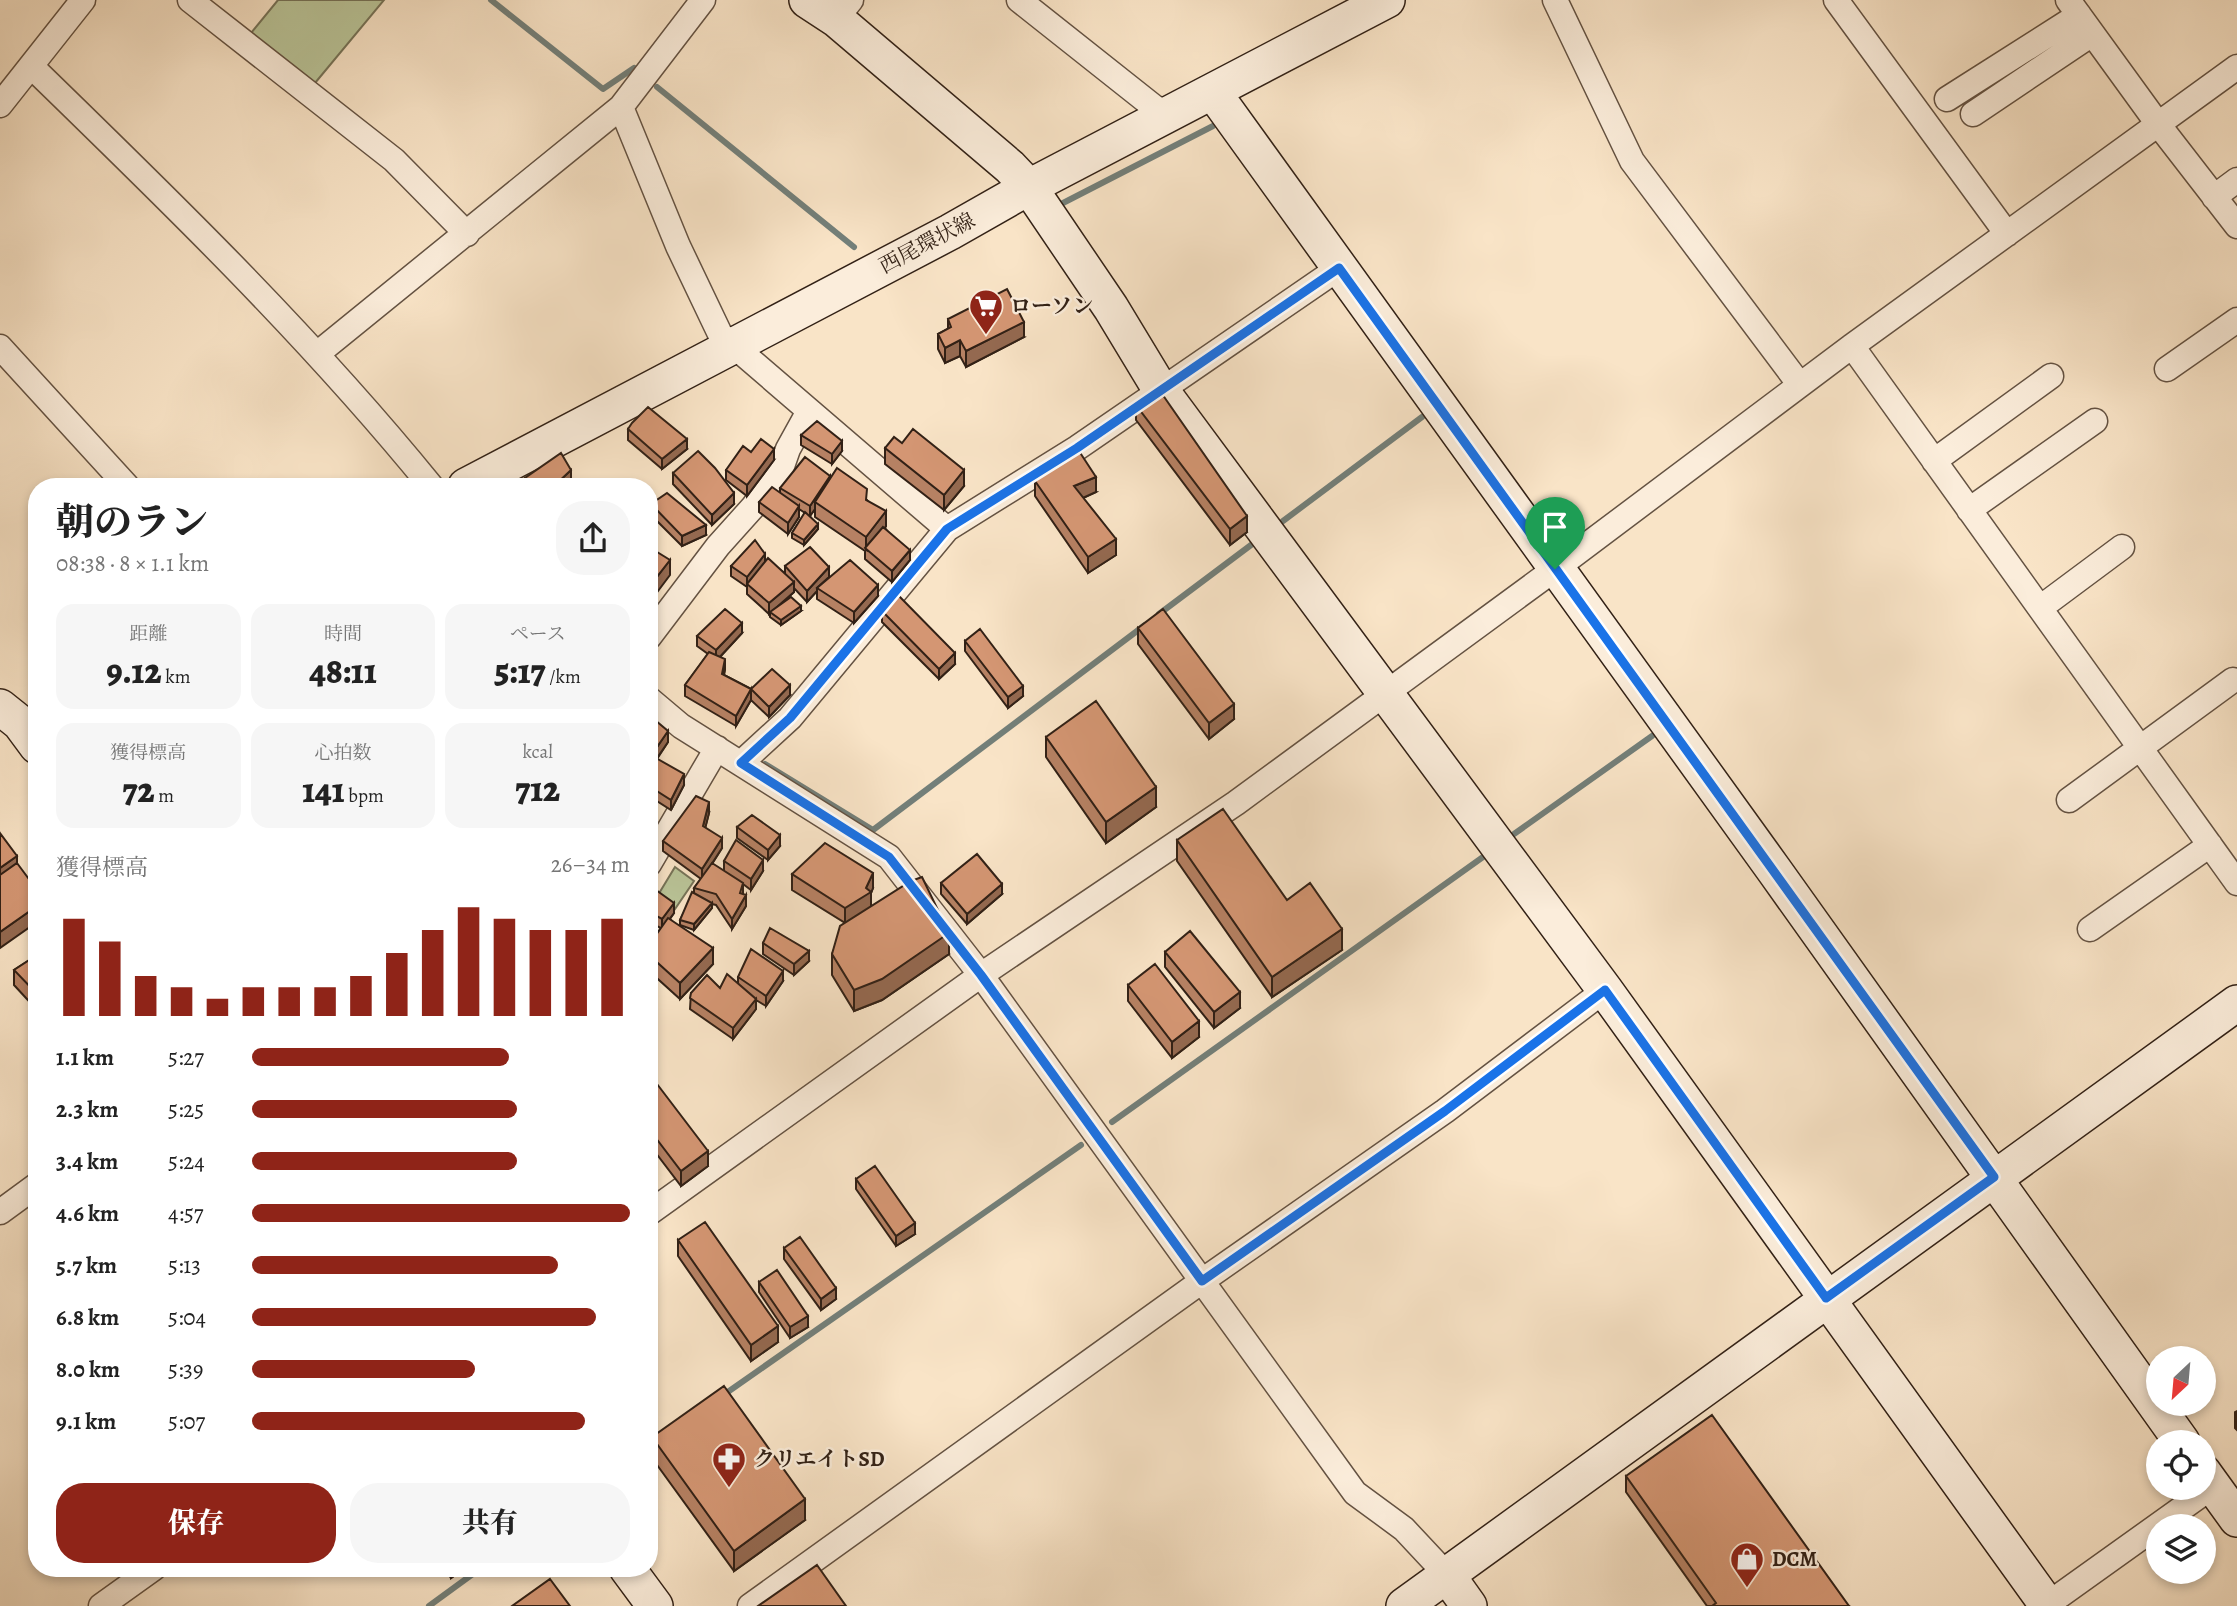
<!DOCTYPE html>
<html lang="ja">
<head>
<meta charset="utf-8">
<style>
	:root { --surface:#fff; --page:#f6f6f6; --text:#222; --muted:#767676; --accent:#8f2418 }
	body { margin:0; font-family:Alegreya,"Noto Serif JP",serif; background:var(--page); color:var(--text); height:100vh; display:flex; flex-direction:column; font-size:26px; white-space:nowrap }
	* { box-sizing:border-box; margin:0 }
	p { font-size:23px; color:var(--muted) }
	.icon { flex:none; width:38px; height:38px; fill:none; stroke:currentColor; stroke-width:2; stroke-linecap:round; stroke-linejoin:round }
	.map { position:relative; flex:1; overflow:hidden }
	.panel { position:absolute; left:28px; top:478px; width:630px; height:1099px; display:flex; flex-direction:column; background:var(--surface); border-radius:28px; box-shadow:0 4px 10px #0003 }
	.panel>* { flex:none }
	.needle { width:46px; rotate:206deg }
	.fabs { position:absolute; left:2146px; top:1346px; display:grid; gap:14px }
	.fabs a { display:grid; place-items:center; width:70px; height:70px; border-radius:50%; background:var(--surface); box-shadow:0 4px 10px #0003; font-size:35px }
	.pin { position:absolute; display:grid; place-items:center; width:60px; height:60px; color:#fff; margin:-72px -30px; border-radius:50% 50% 50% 0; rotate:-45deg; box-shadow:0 0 7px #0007 }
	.pin .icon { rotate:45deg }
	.round { display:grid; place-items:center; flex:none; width:74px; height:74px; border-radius:28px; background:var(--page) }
	.overview { display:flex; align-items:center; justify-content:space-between; height:119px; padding:0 28px }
	h1 { font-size:38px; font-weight:800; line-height:52px }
	.metrics { display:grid; grid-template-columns:repeat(3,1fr); gap:10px; height:119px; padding:7px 28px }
	.metrics div { display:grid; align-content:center; border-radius:18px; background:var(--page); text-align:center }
	.metrics b { font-size:35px; font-weight:800 }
	.metrics small { font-size:19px; font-weight:400 }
	.metrics p { font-size:19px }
	.chart { height:196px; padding:14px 28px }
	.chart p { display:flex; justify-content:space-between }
	.chart svg { width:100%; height:126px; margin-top:7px; stroke:var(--accent); stroke-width:6 }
	.action { display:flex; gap:14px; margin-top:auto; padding:14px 28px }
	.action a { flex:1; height:80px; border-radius:28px; background:var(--accent); color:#fff; font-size:28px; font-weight:800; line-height:80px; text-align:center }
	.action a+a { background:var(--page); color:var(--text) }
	ul { padding:0 28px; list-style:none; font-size:23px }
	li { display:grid; grid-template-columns:112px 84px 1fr; align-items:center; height:52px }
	li i { height:18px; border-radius:9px; background:var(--accent) }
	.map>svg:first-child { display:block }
</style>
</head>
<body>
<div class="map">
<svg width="2237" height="1606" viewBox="0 0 2237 1606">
	<rect width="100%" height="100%" fill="#f9e4c7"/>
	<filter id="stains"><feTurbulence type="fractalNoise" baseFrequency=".00286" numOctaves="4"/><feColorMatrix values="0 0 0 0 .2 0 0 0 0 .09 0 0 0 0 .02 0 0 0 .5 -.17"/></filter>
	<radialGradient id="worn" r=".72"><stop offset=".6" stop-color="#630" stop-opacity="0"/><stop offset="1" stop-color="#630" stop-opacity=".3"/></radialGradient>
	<!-- green -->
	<path fill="#bac599" stroke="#767358" stroke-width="2" d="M278 0H384L315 83 251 33Z
		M675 867 694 881 675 909 658 895Z"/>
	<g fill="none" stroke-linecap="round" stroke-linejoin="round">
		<!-- stream -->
		<path stroke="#737f79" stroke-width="6" d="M491 0 603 89 634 68
			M657 87 854 247
			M1063 203 1213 126
			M1283 521 1422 417
			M1159 614 1259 539
			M765 764 873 830 1145 625
			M1514 834 1652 736
			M1112 1122 1483 857
			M722 1396 1081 1145
			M429 1606 481 1568"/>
		<!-- street casing -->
		<g stroke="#645242" stroke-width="27">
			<path id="street" d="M190 0 394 160 467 234
				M1019 0 1154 107 1168 114
				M1555 0 1632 161 1800 385
				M1836 0 2007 234
				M2068 0 2158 124 2237 226
				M836 19 851 0
				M31 66C170 201 309 336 431 486
				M1947 99 2079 15
				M0 105 83 0
				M621 107 678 246 720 334 947 529
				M1973 114 2092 34
				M2214 197 2237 180
				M1852 346 2237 883
				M0 347 127 486
				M317 354 621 107 703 0
				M2167 369 2237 320
				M1934 461 2051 376
				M1969 510 2095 421
				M2040 608 2122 547
				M649 637 718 546 753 507 781 469 788 449 809 411
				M649 699 681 726 889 857 981 975 1355 1493 1404 1529 1447 1575
				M741 763 790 718 947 529 1077 448 1339 268
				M2069 800 2233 680
				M649 864 717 748
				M2090 929 2210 845
				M0 1212 37 1185
				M649 1213 981 975 1236 803 1555 569 1852 346 2237 67
				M101 1606 154 1568
				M750 1606 1202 1281 1445 1111 1605 990
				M2049 1606 2055 1599 2213 1486"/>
		</g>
		<!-- secondary casing -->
		<g stroke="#322116" stroke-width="38">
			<path id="secondary" d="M807 0 836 19 1010 167 1029 187 1111 308 1160 389 1605 990 2048 1606
				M1213 92 1774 870 2182 1442
				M466 486 950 232 1029 187 1387 0
				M0 707 20 723 37 746
				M2203 1472 2237 1519
				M627 1568 655 1606
				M1447 1575 1469 1606
				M1404 1606 2237 1003"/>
		</g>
		<!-- street -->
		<use href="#street" stroke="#fbeddb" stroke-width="24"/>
		<!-- secondary -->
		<use href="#secondary" stroke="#fbeddb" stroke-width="35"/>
	</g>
	<!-- wall -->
	<path fill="#b68163" stroke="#322116" stroke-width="2" d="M948 319 1024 337 966 367 960 356 945 363 938 349V334L948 329Z
		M1136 405 1247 532 1230 545 1136 420Z
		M628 429 687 449 662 469 628 440Z
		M801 435 842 451 832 464 801 445Z
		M885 448 964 486 944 510 885 464Z
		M774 460 747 496 726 480V470Z
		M673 473 734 504 712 525 673 484Z
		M525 478 571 480 564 486H525Z
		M830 479 867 500 886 526 885 528 910 560 892 582 865 559V551L815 517V509L810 516 818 529 804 545 792 538V533L805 513 799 509V517L788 534 759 512V502L780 493V488Z
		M1035 481 1096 492 1083 498 1116 555 1088 573 1035 496Z
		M651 504 706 535 682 546 651 515Z
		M765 562 785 573V566L829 577 878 596 854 623 817 599V591L807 602 794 588V592L774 610 801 611 781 625 770 617V612L769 614 747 594V587L731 576V566Z
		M882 611 955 664 939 679 882 622Z
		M1138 628 1234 719 1209 739 1138 644Z
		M742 633 720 657 725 669 724 675 751 689 790 695 769 717 751 700 736 726 685 696V685L708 654 697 646V636Z
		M965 641 1023 696 1008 708 965 651Z
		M649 715 668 742 657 759 684 785 671 810 649 796Z
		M1046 737 1156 807 1106 843 1046 757Z
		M709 813 705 828 722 848 712 864 724 871V861L763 871 751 890 743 884V894L746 906 732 929 716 905 712 904V908L694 930 680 925V920L694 893V888L701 879 663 851V841Z
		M737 827 780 846 768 860 737 838Z
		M1177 840 1287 900 1342 950 1272 997 1177 861Z
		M792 874 873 888 871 893V907L949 954 882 1000 854 1011 832 975V954L845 923 792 890Z
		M941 883 1002 894 967 924 941 894Z
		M649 885 674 913 670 919 713 964 680 999 649 971V945L661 928 649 922Z
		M763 943 809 961 794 975 763 954Z
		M1165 952 1240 1008 1214 1028 1165 967Z
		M37 955V1010L14 985V970Z
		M738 977 783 981 766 1006 756 1000V1009L733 1039 690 1009 691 993 738 984Z
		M1128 985 1199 1037 1172 1058 1128 1001Z
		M649 1071 655 1085 708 1166 681 1186 649 1144Z
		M856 1179 915 1234 896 1246 856 1189Z
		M678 1240 778 1342 751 1361 678 1256Z
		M784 1248 836 1299 821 1310 784 1259Z
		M759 1282 808 1327 790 1338 759 1292Z
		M2237 1411V1430L2235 1428V1412Z
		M652 1437 805 1520 734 1571 652 1458Z
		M1626 1476 1849 1606H1707L1626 1492Z
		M444 1568H465L451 1578Z"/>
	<!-- shaded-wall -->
	<path fill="#946950" stroke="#322116" stroke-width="2" d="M1024 322V337L966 367V351Z
		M960 340V356L945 363V348Z
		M687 439V449L662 469V459Z
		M842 441V451L832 464V454Z
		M774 449V460L747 496V485Z
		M571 470V480L564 486H554Z
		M964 470V486L944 510V495Z
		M830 476V486L815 502V509L810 516V506Z
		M1096 477V492L1074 502V486Z
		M734 493V504L712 525V515Z
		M799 506V517L788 534V523Z
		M886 511V526L868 551 866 550V537Z
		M1247 516V532L1230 545V529Z
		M818 524V529L804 545V540Z
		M706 525V535L682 546V536Z
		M1116 539V555L1088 573V557Z
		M910 550V560L892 582V571Z
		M765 554V565L747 584V587V577Z
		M670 560V575L649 603V587Z
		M829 567V577L817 588V591L807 602V591Z
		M794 582V592L769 614V603Z
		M878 585V596L854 623V612Z
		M801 606V611L781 625V620Z
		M742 623V633L716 661V650Z
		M955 653V664L939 679V669Z
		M725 659V669L722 684V674Z
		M790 685V695L769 717V707Z
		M1023 686V696L1008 708V697Z
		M751 689V700L736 726V716Z
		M1234 704V719L1209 739V723Z
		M668 731V742L655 761V750Z
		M684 774V785L671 810V800Z
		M1156 787V807L1106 843V822Z
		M709 802V813L703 837V826Z
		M780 835V846L768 860V850Z
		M722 838V848L702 879V869Z
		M17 856V872L0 884V868Z
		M763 860V871L751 890V879Z
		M873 873V888L871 893V908L845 924V908L866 888Z
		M1002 884V894L967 924V914Z
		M746 895V906L732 929V919Z
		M674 903V913L662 929V919Z
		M712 903V908L694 930V924Z
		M37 906V922L0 948V932Z
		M1342 929V950L1272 997V977Z
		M949 933V954L882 1000 854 1011V990Z
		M713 948V964L680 999V983Z
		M809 951V961L794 975V964Z
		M783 971V981L766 1006V996Z
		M1240 992V1008L1214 1028V1012Z
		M756 999V1009L733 1039V1028Z
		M1199 1021V1037L1172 1058V1042Z
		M655 1078V1094L649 1098V1082Z
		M708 1151V1166L681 1186V1171Z
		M915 1223V1234L896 1246V1236Z
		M836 1288V1299L821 1310V1299Z
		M808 1316V1327L790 1338V1327Z
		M778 1326V1342L751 1361V1345Z
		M805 1499V1520L734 1571V1551Z
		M451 1568H465L451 1578Z"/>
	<!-- building -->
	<path fill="#d49673" stroke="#322116" stroke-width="2" d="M1007 289 1024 322 966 351 960 340 945 348 938 334 951 327 948 319Z
		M1160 391 1247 516 1230 529 1136 405Z
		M648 407 687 439 662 459 628 429 632 423Z
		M817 421 842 441 832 454 801 435Z
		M913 429 964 470 944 495 885 448 894 437 902 443Z
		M761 439 774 449 747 485 726 470 743 446 751 452Z
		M1077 448 1096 477 1074 486 1116 539 1088 557 1035 481Z
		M698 451 715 468 734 493 712 515 673 473Z
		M561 453 571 470 554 486H533L525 478Z
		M805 457 830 476 810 506 780 488Z
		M837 468 867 489 866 500 886 511 866 537 815 502Z
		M501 480 509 486H493Z
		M772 487 799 506 788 523 759 502Z
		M667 493 706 525 682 536 651 504Z
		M805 512 818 524 804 540 792 533Z
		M883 527 910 550 892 571 865 548Z
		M755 540 765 554 747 577 731 566Z
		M649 547 670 560 649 587Z
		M810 547 829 567 807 591 785 566Z
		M768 558 794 582 769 603 747 584Z
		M850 560 878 585 854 612 817 588Z
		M898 595 955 653 939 669 882 611Z
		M791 597 801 606 781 620 770 612Z
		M725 609 742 623 716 650 697 636Z
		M1163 609 1234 704 1209 723 1138 628Z
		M980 629 1023 686 1008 697 965 641Z
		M709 652 725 659 722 674 751 689 736 716 685 685Z
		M772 669 790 685 769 707 751 689Z
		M1096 701 1156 787 1106 822 1046 737Z
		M649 715 668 731 655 750 649 745Z
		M649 754 684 774 671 800 649 786Z
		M696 796 709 802 703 826 722 838 702 869 663 841Z
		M1223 809 1287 900 1310 883 1342 929 1272 977 1177 840Z
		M752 815 780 835 768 850 737 827Z
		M0 833 17 856 0 868Z
		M736 840 763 860 751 879 724 861Z
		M825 843 873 873 866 888 871 892 845 908 792 874Z
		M977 854 1002 884 967 914 941 883Z
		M17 863 37 890V906L0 932V875Z
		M712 863 743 883 740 893 746 895 732 919 716 894 694 888Z
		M922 877 949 933 882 979 854 990 832 954 840 926 911 881Z
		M649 885 674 903 662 919 649 912Z
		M692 892 712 903 694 924 680 920Z
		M668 918 713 948 680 983 649 955V945Z
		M770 928 809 951 794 964 763 943Z
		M1190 931 1240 992 1214 1012 1165 952Z
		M751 949 783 971 766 996 738 977Z
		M37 955V994L14 970Z
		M1155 964 1199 1021 1172 1042 1128 985Z
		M727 974 756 999 733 1028 690 998 691 993 707 975 720 988Z
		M649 1071 655 1078 649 1082Z
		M657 1084 708 1151 681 1171 649 1129V1090Z
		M875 1166 915 1223 896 1236 856 1179Z
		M705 1222 778 1326 751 1345 678 1240Z
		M800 1237 836 1288 821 1299 784 1248Z
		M777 1270 808 1316 790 1327 759 1282Z
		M724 1386 805 1499 734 1551 652 1437Z
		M1712 1415 1849 1606H1712L1716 1603 1626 1476Z
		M817 1565 846 1606H758Z
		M550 1579 570 1606H512Z"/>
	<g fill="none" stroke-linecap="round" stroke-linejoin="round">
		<!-- route casing -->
		<g stroke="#fff" stroke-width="14">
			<path id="route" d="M1339 268 1994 1177 1826 1298 1605 990 1445 1111 1202 1281 981 975 889 857 741 763 790 718 947 529 1077 448Z"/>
		</g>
		<!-- route -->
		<use href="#route" stroke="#1a73e8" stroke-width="9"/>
	</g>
	<!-- icons -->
	<defs>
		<g id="supermarket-pin" transform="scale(1.75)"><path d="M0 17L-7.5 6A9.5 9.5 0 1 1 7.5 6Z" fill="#8f2418" stroke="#fbeddb"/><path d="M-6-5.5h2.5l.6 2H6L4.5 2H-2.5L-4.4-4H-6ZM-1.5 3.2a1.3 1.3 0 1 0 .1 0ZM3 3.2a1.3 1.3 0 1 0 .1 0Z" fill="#fff"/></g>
		<g id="pharmacy-pin" transform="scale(1.75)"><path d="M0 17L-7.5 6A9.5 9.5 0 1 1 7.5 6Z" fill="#8f2418" stroke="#fbeddb"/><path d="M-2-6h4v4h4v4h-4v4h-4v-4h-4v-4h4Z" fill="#fff"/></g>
		<g id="shop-pin" transform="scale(1.75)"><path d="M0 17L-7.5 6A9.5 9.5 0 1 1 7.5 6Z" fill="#8f2418" stroke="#fbeddb"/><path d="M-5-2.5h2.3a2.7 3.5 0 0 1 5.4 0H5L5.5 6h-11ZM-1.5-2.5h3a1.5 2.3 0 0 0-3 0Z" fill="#fff"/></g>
	</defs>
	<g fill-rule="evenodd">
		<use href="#supermarket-pin" x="986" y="306"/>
		<use href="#pharmacy-pin" x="729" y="1459"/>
		<use href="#shop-pin" x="1747" y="1559"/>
	</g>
	<g text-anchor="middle" stroke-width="5" stroke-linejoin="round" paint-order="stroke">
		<!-- street labels -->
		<g font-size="21" fill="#322116" stroke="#fbeddb">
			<text transform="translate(927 243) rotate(-28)" y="7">西尾環状線</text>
		</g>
		<!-- poi labels -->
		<g font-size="21" font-weight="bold" fill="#322116" stroke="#fbeddb" text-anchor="start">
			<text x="1010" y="313">ローソン</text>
			<text x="754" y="1466">クリエイトSD</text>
			<text x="1772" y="1566">DCM</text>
		</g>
	</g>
	<rect width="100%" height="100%" filter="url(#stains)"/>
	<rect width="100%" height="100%" fill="url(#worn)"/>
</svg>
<div class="fabs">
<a><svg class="needle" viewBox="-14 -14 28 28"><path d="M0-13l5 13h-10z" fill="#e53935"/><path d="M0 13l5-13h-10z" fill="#767676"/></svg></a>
<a><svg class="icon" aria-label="locate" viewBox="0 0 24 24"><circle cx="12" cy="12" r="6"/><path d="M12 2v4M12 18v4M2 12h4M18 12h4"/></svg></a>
<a><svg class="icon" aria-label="layers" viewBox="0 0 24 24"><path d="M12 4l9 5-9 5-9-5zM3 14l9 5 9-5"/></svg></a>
</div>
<div class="pin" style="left:1555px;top:569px;background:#1e9e55"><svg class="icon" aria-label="arrive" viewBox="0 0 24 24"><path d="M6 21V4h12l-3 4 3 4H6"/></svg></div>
<section class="panel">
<div class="overview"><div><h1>朝のラン</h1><p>08:38 · 8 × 1.1 km</p></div><a class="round"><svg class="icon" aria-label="share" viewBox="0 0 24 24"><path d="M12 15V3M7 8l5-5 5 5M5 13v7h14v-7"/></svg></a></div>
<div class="metrics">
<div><p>距離</p><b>9.12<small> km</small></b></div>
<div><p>時間</p><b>48:11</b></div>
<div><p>ペース</p><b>5:17<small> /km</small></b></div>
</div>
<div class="metrics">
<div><p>獲得標高</p><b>72<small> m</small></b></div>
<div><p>心拍数</p><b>141<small> bpm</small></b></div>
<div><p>kcal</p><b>712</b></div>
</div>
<div class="chart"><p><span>獲得標高</span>26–34 m</p>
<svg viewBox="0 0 160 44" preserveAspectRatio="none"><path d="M5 44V10M15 44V18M25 44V30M35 44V34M45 44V38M55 44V34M65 44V34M75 44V34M85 44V30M95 44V22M105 44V14M115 44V6M125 44V10M135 44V14M145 44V14M155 44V10"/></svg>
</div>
<ul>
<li><b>1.1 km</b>5:27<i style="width:68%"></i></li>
<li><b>2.3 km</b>5:25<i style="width:70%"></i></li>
<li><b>3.4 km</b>5:24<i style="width:70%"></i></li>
<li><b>4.6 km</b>4:57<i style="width:100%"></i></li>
<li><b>5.7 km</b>5:13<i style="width:81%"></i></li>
<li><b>6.8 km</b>5:04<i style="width:91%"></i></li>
<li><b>8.0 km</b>5:39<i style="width:59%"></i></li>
<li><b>9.1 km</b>5:07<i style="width:88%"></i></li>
</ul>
<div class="action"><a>保存</a><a>共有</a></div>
</section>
</div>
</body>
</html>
